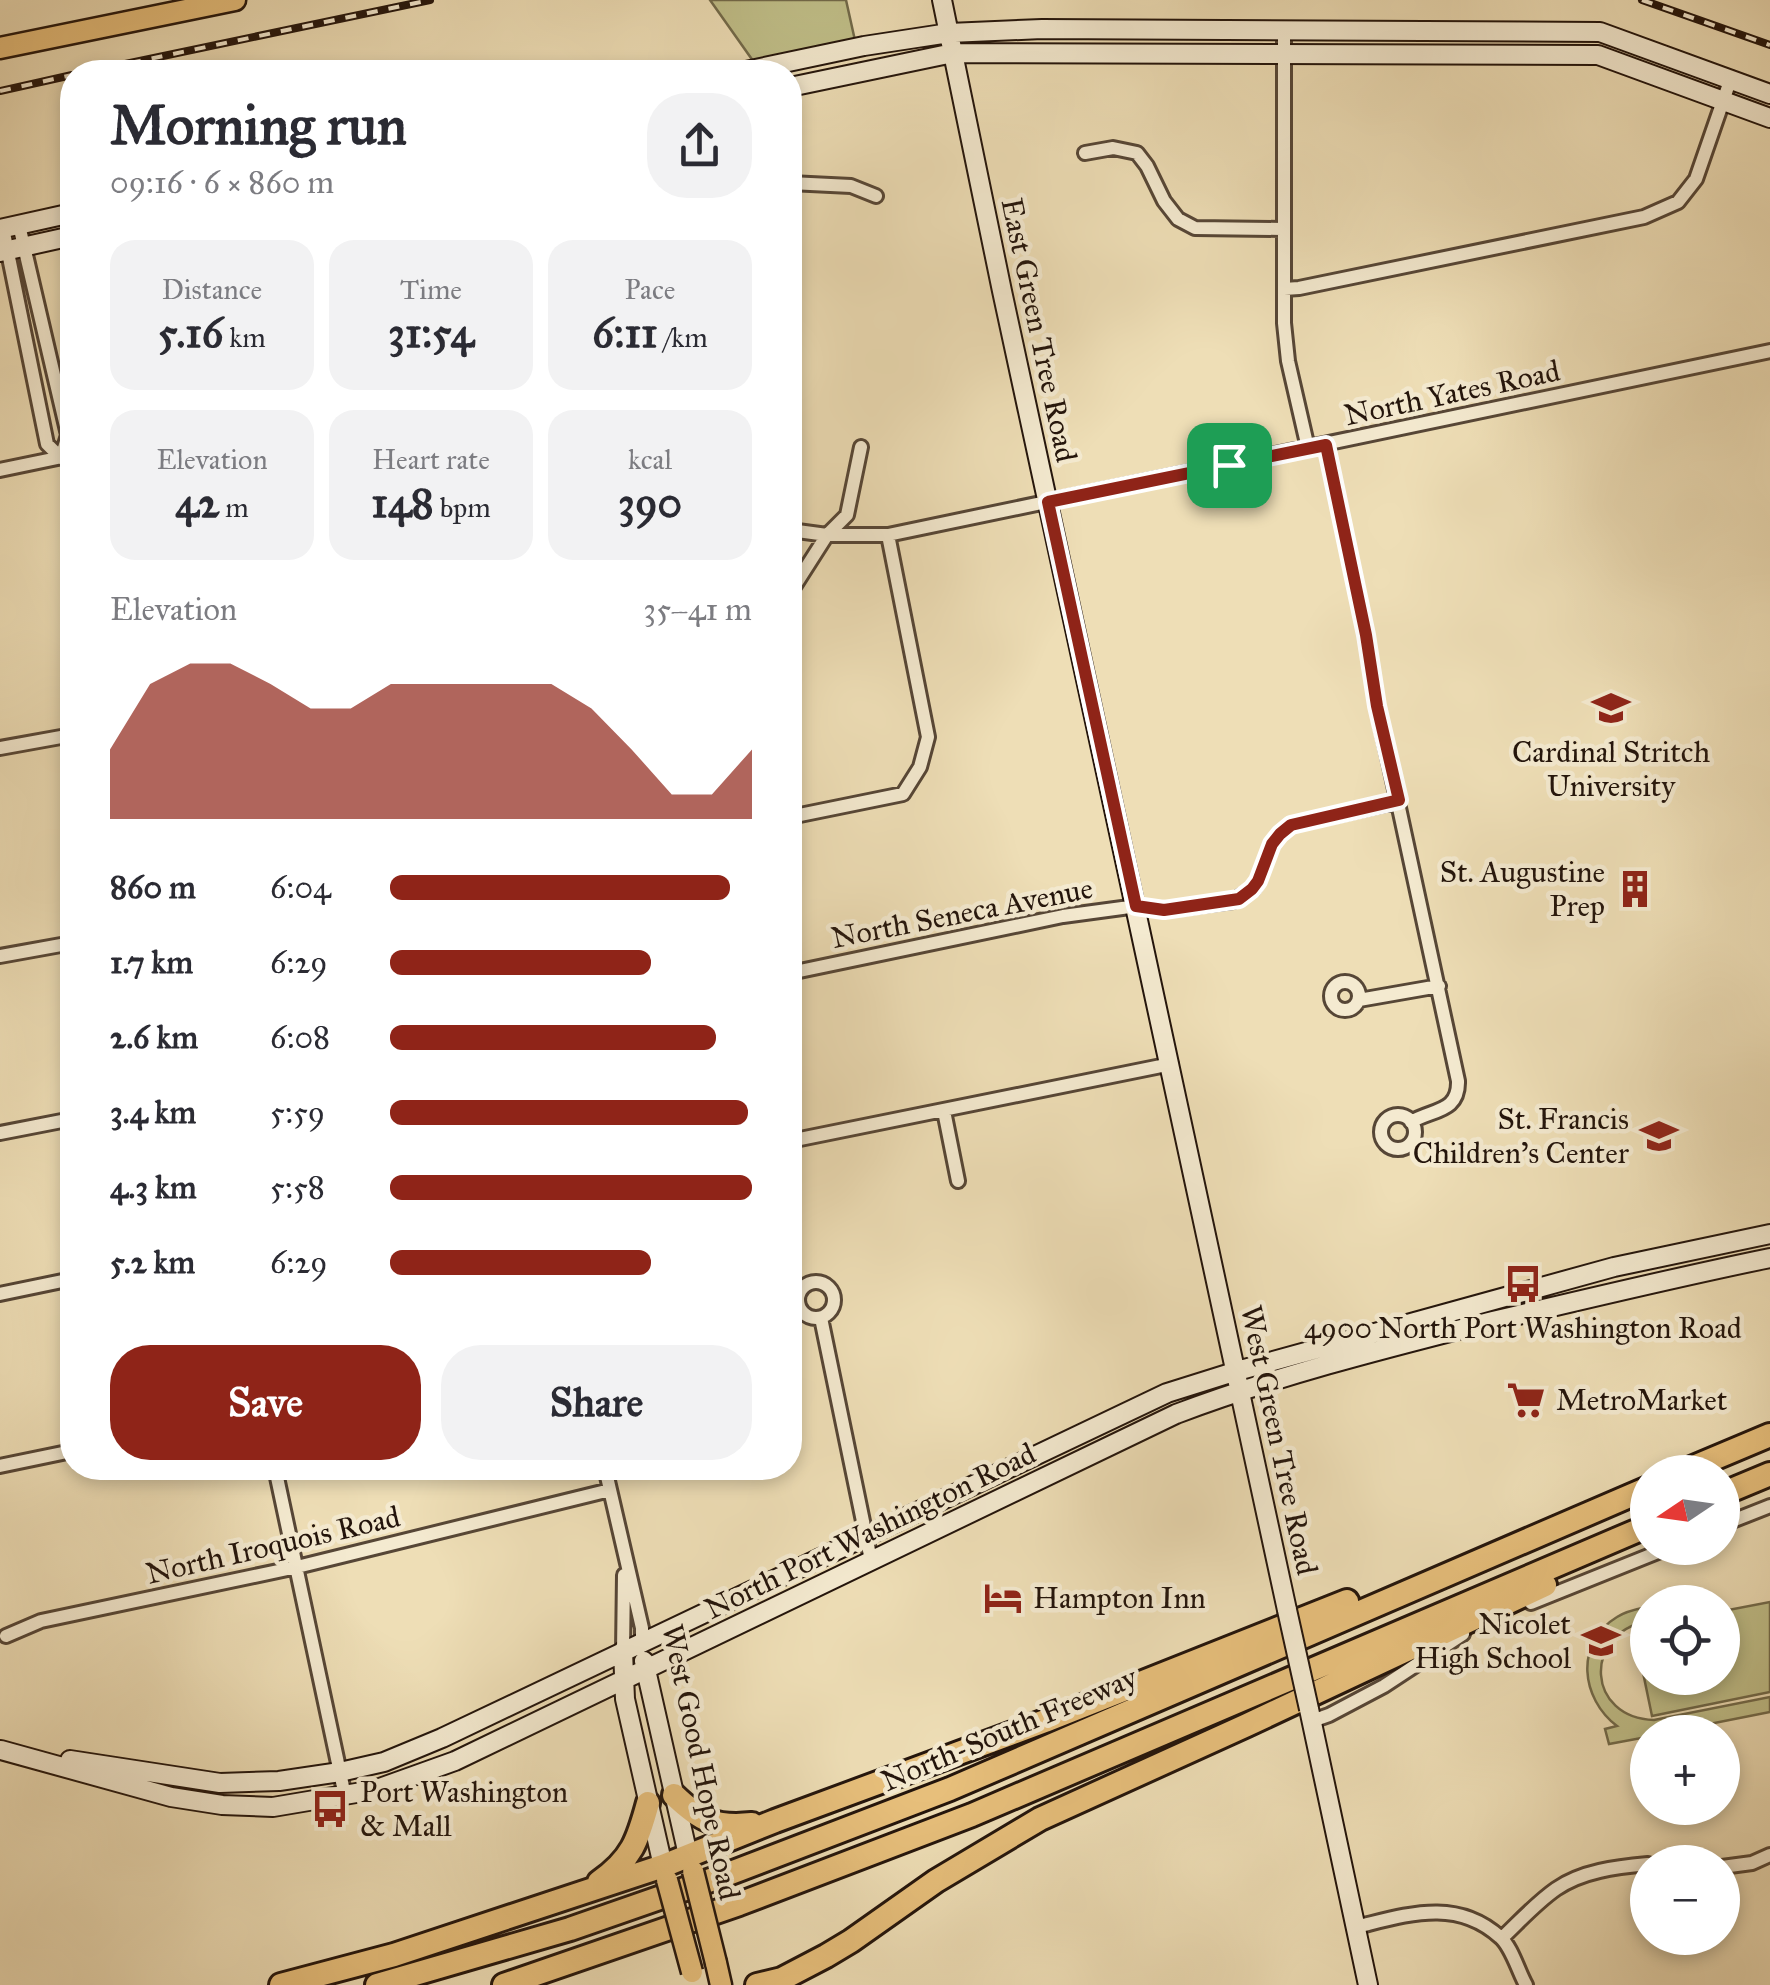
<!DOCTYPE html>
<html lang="en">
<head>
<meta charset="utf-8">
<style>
	:root { --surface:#fff; --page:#f2f2f3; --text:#2b2b33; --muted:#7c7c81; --accent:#8f2418 }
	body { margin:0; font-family:"IM FELL Great Primer",serif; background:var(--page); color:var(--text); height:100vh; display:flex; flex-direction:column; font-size:38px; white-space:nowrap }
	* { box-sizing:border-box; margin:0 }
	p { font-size:32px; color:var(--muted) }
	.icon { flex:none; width:55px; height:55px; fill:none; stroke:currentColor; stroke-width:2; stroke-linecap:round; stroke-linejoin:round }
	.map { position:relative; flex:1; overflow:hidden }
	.side { position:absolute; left:60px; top:60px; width:742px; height:1420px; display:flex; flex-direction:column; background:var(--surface); border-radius:40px; box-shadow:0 5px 15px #0003 }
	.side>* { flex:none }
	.needle { width:65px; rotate:257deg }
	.tools { position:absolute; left:1630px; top:1455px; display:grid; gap:20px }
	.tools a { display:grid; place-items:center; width:110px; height:110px; border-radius:50%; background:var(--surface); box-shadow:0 5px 15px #0003; font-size:50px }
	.pin { position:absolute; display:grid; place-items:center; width:85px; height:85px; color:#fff; margin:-42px; border-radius:20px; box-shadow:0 5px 15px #0006 }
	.round { display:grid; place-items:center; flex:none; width:105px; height:105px; border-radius:40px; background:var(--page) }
	.overview { display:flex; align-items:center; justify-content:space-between; height:170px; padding:0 50px }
	h1 { font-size:55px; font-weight:800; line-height:75px }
	.stats { display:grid; grid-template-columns:repeat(3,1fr); gap:15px; height:170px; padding:10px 50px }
	.stats div { display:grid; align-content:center; border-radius:25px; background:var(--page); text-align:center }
	.stats b { font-size:42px; font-weight:800 }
	.stats small { font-size:28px; font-weight:400 }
	.stats p { font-size:28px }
	.chart { height:280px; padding:20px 50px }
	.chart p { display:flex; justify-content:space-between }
	.chart svg { width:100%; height:180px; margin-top:10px; fill:var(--accent); opacity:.7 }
	.primary-button { display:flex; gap:20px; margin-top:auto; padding:20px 50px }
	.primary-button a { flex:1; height:115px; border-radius:40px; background:var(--accent); color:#fff; font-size:40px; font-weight:800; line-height:115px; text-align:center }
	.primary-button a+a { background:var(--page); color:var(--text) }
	ul { padding:0 50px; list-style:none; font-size:32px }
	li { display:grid; grid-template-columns:160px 120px 1fr; align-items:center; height:75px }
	li i { height:25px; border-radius:12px; background:var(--accent) }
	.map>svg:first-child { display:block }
</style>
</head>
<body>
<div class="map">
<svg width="1770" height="1985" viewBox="0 0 1770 1985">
	<rect width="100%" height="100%" fill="#eedeb6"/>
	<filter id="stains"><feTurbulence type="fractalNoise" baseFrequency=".002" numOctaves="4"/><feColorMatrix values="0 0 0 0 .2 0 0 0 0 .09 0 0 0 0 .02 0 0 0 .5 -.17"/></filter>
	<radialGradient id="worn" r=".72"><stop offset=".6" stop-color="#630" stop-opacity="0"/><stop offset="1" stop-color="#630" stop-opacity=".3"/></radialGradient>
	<!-- pitch -->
	<path fill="#c0bf89" stroke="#726a4a" stroke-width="2.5" d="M710 0H846L856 45 756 65Z
		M1770 1602V1692L1652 1716 1634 1629 1647 1627 1648 1678H1722L1723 1611Z
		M1647 1607V1621C1582 1635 1587 1718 1654 1720L1770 1697V1712L1669 1732H1648L1647 1737 1609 1744 1605 1729 1617 1726C1581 1699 1574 1643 1617 1617 1626 1611 1637 1609 1647 1607Z"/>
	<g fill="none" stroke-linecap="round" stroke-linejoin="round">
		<!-- street casing -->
		<g stroke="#564636" stroke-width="18">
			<path id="street" d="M1284 32V323L1288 361 1308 448
				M1085 153 1113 148 1137 153 1147 166 1164 201 1178 219 1195 228 1282 229
				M790 183 851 186 876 196
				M19 225 68 435 61 458
				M3 228 47 444 61 458
				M1284 289 1299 288 1644 217 1678 202 1696 179 1731 78
				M1326 445 1366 635 1377 706 1458 1081C1459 1113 1432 1109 1411 1122
				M0 470 72 455
				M790 530 827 535H888L1770 351
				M790 593 827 535 847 515 861 447
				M0 748 72 735
				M790 817 903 794 920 767 928 737 888 535
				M0 956 72 943
				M790 973 1063 916 1137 906 1164 910 1233 901 1253 889 1258 881 1272 844 1280 834 1291 825 1399 801
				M1331 996a14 14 0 1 1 28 0a14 14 0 1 1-28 0Z
				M1359 1000 1439 986
				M944 1111 958 1181
				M1381 1132a17 17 0 1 1 34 0a17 17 0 1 1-34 0Z
				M0 1133 72 1119
				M790 1141 1171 1064
				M798 1300a18 18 0 1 1 36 0a18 18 0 1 1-36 0Z
				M0 1294 72 1279
				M821 1318 871 1560
				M0 1466 72 1451
				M275 1468 345 1796
				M605 1468 642 1628V1642
				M1722 1525 1770 1506
				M1531 1603 1668 1548
				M6 1636 41 1621 297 1567 610 1490
				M623 1651 624 1575
				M1312 1721 1329 1715 1384 1686 1463 1634
				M1722 1867 1752 1863 1770 1855
				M1356 1927C1406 1915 1456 1897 1500 1937 1512 1947 1518 1971 1526 1985
				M1502 1938C1519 1922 1536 1903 1556 1889 1582 1871 1616 1867 1648 1864"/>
		</g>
		<!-- secondary casing -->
		<g stroke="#23140b" stroke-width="22">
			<path id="secondary" d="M942 0 1002 291 1287 1610
				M741 72 864 46 949 33 1042 29 1600 32 1770 94
				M790 87 953 53 1598 55 1770 118
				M0 229 72 213
				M0 252 72 236
				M623 1651 625 1699 663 1866
				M644 1661 688 1855
				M1309 1709 1368 1985
				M1 1750 171 1797 222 1805 273 1807 374 1790 455 1761 1176 1414C1279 1375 1387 1348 1493 1321 1585 1299 1677 1277 1770 1258
				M70 1760 220 1783 279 1781 340 1772 384 1762 442 1738 1167 1393 1237 1371 1614 1267 1770 1234"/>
		</g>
		<!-- primary casing -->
		<g stroke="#23140b" stroke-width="25">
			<path id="primary" d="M0 48 235 0
				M716 1963 721 1985"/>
		</g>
		<!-- highway casing -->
		<g stroke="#23140b" stroke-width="28">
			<path id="highway" d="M1682 1472 1770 1435
				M1722 1494 1770 1474
				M674 1795C700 1820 714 1828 752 1824
				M599 1882C632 1859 638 1840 648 1803
				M281 1985 394 1955 663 1866 775 1821 1045 1721 1347 1601
				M377 1985 570 1929 728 1874 950 1789 1648 1488
				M504 1985 739 1904 972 1815 1648 1526
				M757 1985 782 1979 826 1956 851 1941 936 1881 1040 1819 1247 1725 1545 1585"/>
		</g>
		<!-- street -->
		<use href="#street" stroke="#f4ead0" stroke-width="12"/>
		<!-- secondary -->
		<use href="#secondary" stroke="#f4ead0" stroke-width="18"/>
		<!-- primary -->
		<use href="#primary" stroke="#e7bf7b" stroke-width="20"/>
		<!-- highway -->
		<use href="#highway" stroke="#e7bf7b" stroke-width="22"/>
		<!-- rail casing -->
		<g stroke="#23140b" stroke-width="8">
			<path id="rail" d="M1642 0 1770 45
				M87 72 430 0
				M0 91 72 75"/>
		</g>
		<!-- rail -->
		<use href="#rail" stroke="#f4ead0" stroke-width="4" stroke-dasharray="11" stroke-linecap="butt"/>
		<!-- secondary-bridge casing -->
		<g stroke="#23140b" stroke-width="22" stroke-linecap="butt">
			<path id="secondary-bridge" d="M1287 1610 1309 1709"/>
		</g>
		<!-- primary-bridge casing -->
		<g stroke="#23140b" stroke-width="25" stroke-linecap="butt">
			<path id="primary-bridge" d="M693 1871 716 1963
				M667 1880 692 1972"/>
		</g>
		<!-- secondary-bridge -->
		<use href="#secondary-bridge" stroke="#f4ead0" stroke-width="18"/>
		<!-- primary-bridge -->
		<use href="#primary-bridge" stroke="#e7bf7b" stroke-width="20"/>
	</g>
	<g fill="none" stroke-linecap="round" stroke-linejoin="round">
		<!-- route casing -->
		<g stroke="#fff" stroke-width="20">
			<path id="route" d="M1326 445 1366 635 1377 706 1399 800 1291 825 1280 834 1272 844 1258 881 1252 889 1239 899 1164 910 1136 906 1048 502Z"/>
		</g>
		<!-- route -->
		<use href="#route" stroke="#8f2418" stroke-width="12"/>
	</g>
	<!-- icons -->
	<defs>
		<g id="school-bare" transform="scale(3)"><path d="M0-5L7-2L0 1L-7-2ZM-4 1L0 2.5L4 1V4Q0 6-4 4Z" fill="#8f2418" stroke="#f4ead0" stroke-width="2.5" paint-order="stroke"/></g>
		<g id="building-bare" transform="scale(3)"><path d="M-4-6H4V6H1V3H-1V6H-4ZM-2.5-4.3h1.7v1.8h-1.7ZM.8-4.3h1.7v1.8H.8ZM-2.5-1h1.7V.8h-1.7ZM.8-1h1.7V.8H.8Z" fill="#8f2418" stroke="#f4ead0" stroke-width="2.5" paint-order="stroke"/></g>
		<g id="bus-bare" transform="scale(3)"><path d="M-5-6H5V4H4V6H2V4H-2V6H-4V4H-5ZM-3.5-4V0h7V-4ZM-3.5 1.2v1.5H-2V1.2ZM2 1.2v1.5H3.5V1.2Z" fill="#8f2418" stroke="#f4ead0" stroke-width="2.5" paint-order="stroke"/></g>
		<g id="supermarket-bare" transform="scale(3)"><path d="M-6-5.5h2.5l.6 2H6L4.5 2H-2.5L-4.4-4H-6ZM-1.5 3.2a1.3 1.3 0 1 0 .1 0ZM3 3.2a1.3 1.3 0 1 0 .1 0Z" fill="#8f2418" stroke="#f4ead0" stroke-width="2.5" paint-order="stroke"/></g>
		<g id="hotel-bare" transform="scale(3)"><path d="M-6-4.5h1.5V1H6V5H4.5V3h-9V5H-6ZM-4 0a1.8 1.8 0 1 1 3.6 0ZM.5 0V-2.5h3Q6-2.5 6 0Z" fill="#8f2418" stroke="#f4ead0" stroke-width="2.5" paint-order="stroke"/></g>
	</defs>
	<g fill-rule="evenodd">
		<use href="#school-bare" x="1611" y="708"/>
		<use href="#building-bare" x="1635" y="889"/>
		<use href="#school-bare" x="1659" y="1136"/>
		<use href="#bus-bare" x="1523" y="1284"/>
		<use href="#supermarket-bare" x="1526" y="1400"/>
		<use href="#hotel-bare" x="1003" y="1598"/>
		<use href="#school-bare" x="1601" y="1641"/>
		<use href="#bus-bare" x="330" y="1809"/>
	</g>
	<g text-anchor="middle" stroke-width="9" stroke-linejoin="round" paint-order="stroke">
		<!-- street labels -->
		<g font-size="30" fill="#23140b" stroke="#f4ead0">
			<text transform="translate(1039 330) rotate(78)" y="10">East Green Tree Road</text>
			<text transform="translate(1452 393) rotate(-12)" y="10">North Yates Road</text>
			<text transform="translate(962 913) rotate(-11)" y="10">North Seneca Avenue</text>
			<text transform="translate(1279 1440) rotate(78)" y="10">West Green Tree Road</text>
			<text transform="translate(870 1531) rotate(-26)" y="10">North Port Washington Road</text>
			<text transform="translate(273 1545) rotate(-13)" y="10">North Iroquois Road</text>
			<text transform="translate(1009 1729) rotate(-23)" y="10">North-South Freeway</text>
			<text transform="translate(701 1762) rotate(78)" y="10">West Good Hope Road</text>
		</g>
		<!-- poi labels -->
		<g font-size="30" fill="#23140b" stroke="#f4ead0" text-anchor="end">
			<text x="1611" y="762" text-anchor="middle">Cardinal Stritch<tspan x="1611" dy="34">University</tspan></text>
			<text x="1605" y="882">St. Augustine<tspan x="1605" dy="34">Prep</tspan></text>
			<text x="1629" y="1129">St. Francis<tspan x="1629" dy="34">Children's Center</tspan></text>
			<text x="1523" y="1338" text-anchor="middle">4900 North Port Washington Road</text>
			<text x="1556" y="1410" text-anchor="start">MetroMarket</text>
			<text x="1033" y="1608" text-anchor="start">Hampton Inn</text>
			<text x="1571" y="1634">Nicolet<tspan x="1571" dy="34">High School</tspan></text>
			<text x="360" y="1802" text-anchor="start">Port Washington<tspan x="360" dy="34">&amp; Mall</tspan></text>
		</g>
	</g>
	<rect width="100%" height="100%" filter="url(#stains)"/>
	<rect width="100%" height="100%" fill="url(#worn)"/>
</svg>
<div class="tools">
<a><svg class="needle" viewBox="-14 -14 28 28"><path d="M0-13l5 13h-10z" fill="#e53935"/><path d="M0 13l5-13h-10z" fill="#7c7c81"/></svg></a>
<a><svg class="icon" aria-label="locate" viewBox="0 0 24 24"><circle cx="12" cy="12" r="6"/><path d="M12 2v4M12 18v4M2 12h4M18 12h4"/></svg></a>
<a>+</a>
<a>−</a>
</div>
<div class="pin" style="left:1229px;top:465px;background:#1e9e55"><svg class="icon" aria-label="arrive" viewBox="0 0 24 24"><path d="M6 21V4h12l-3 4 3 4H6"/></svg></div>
<section class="side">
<div class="overview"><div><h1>Morning run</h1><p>09:16 · 6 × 860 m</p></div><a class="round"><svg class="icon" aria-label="share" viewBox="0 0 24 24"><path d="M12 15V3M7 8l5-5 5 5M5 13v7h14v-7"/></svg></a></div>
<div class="stats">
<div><p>Distance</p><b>5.16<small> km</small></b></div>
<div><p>Time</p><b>31:54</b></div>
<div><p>Pace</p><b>6:11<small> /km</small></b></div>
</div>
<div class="stats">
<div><p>Elevation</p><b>42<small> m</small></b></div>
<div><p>Heart rate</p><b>148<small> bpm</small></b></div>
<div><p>kcal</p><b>390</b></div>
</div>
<div class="chart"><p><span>Elevation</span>35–41 m</p>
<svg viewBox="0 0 160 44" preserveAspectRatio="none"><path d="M0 44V27L10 11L20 6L30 6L40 11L50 17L60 17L70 11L80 11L90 11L100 11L110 11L120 17L130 27L140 38L150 38L160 27V44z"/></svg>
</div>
<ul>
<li><b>860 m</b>6:04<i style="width:94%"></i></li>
<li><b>1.7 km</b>6:29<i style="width:72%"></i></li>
<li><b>2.6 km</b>6:08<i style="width:90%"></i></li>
<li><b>3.4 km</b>5:59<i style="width:99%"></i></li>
<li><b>4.3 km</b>5:58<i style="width:100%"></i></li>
<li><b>5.2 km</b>6:29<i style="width:72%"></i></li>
</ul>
<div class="primary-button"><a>Save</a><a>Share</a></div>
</section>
</div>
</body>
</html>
